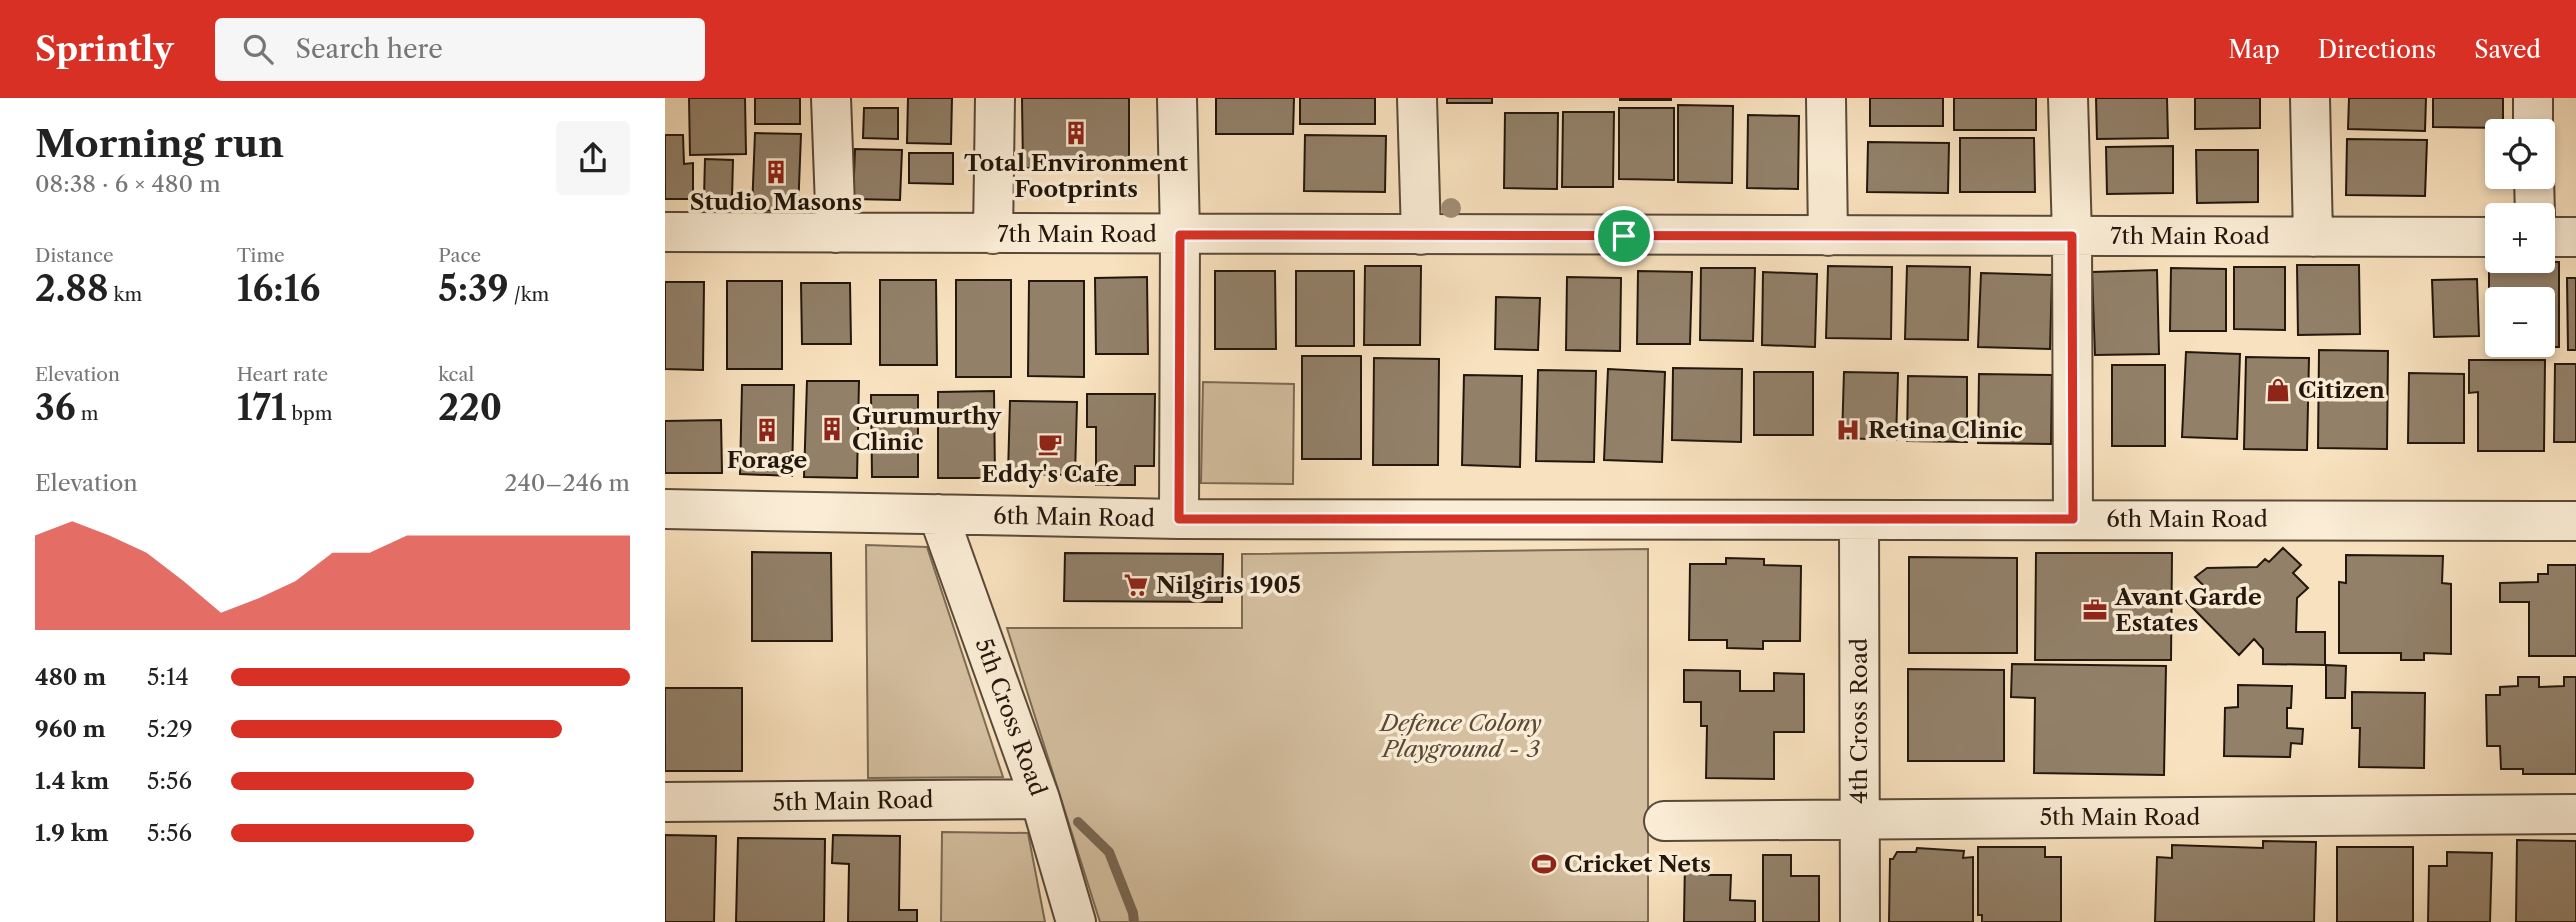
<!DOCTYPE html>
<html lang="en">
<head>
<meta charset="utf-8">
<style>
	:root { --surface:#fff; --page:#f6f6f6; --text:#222; --muted:#767676; --accent:#d93025 }
	body { margin:0; font-family:"Libre Caslon Text",serif; background:var(--page); color:var(--text); height:100vh; display:flex; flex-direction:column; font-size:26px; white-space:nowrap }
	* { box-sizing:border-box; margin:0 }
	p { font-size:23px; color:var(--muted) }
	.icon { flex:none; width:38px; height:38px; fill:none; stroke:currentColor; stroke-width:2; stroke-linecap:round; stroke-linejoin:round }
	.map { position:relative; flex:1; overflow:hidden }
	.side { display:flex; flex-direction:column; background:var(--surface); width:665px }
	.side>* { flex:none }
	.buttons { position:absolute; left:1820px; top:21px; display:grid; gap:14px }
	.buttons a { display:grid; place-items:center; width:70px; height:70px; border-radius:7px; background:var(--surface); box-shadow:0 4px 10px #0003; font-size:35px }
	.pin { position:absolute; display:grid; place-items:center; width:60px; height:60px; color:#fff; margin:-30px; border:4px solid #fff; border-radius:50%; box-shadow:0 2px 7px #0007 }
	.round { display:grid; place-items:center; flex:none; width:74px; height:74px; border-radius:7px; background:var(--page) }
	.head { display:flex; align-items:center; justify-content:space-between; height:119px; padding:0 35px }
	h1 { font-size:38px; font-weight:800; line-height:52px }
	.metrics { display:grid; grid-template-columns:repeat(3,1fr); gap:10px; height:119px; padding:7px 35px }
	.metrics div { display:grid; align-content:center }
	.metrics b { font-size:35px; font-weight:800 }
	.metrics small { font-size:19px; font-weight:400 }
	.metrics p { font-size:19px }
	.chart { height:196px; padding:14px 35px }
	.chart p { display:flex; justify-content:space-between }
	.chart svg { width:100%; height:126px; margin-top:7px; fill:var(--accent); opacity:.7 }
	ul { padding:0 35px; list-style:none; font-size:23px }
	li { display:grid; grid-template-columns:112px 84px 1fr; align-items:center; height:52px }
	li i { height:18px; border-radius:9px; background:var(--accent) }
	header { display:flex; align-items:center; gap:42px; box-sizing:border-box; height:98px; padding:0 35px; background:var(--accent); color:#fff }
	header strong { font-size:33px }
	nav { display:flex; gap:38px; margin-inline-start:auto; font-size:24px }
	.search { width:490px; height:63px; background:var(--page); display:flex; align-items:center; gap:18px; box-sizing:border-box; padding:0 24px; border-radius:7px; color:var(--muted); font-size:26px }
	main { display:flex; flex:1; min-height:0 }
	.map>svg:first-child { display:block }
</style>
</head>
<body>
<header>
<strong>Sprintly</strong>
<div class="search"><svg class="icon" aria-label="search" viewBox="0 0 24 24"><circle cx="10" cy="10" r="6"/><path d="M15 15l6 6"/></svg>Search here</div>
<nav><a>Map</a><a>Directions</a><a>Saved</a></nav>
</header>
<main>
<section class="side">
<div class="head"><div><h1>Morning run</h1><p>08:38 · 6 × 480 m</p></div><a class="round"><svg class="icon" aria-label="share" viewBox="0 0 24 24"><path d="M12 15V3M7 8l5-5 5 5M5 13v7h14v-7"/></svg></a></div>
<div class="metrics">
<div><p>Distance</p><b>2.88<small> km</small></b></div>
<div><p>Time</p><b>16:16</b></div>
<div><p>Pace</p><b>5:39<small> /km</small></b></div>
</div>
<div class="metrics">
<div><p>Elevation</p><b>36<small> m</small></b></div>
<div><p>Heart rate</p><b>171<small> bpm</small></b></div>
<div><p>kcal</p><b>220</b></div>
</div>
<div class="chart"><p><span>Elevation</span>240–246 m</p>
<svg viewBox="0 0 160 44" preserveAspectRatio="none"><path d="M0 44V11L10 6L20 11L30 17L40 27L50 38L60 33L70 27L80 17L90 17L100 11L110 11L120 11L130 11L140 11L150 11L160 11V44z"/></svg>
</div>
<ul>
<li><b>480 m</b>5:14<i style="width:100%"></i></li>
<li><b>960 m</b>5:29<i style="width:83%"></i></li>
<li><b>1.4 km</b>5:56<i style="width:61%"></i></li>
<li><b>1.9 km</b>5:56<i style="width:61%"></i></li>
</ul>
</section>
<div class="map">
<svg width="1911" height="824" viewBox="0 0 1911 824">
	<rect width="100%" height="100%" fill="#f8e1be"/>
	<filter id="stains"><feTurbulence type="fractalNoise" baseFrequency=".00286" numOctaves="4"/><feColorMatrix values="0 0 0 0 .2 0 0 0 0 .09 0 0 0 0 .02 0 0 0 .5 -.17"/></filter>
	<radialGradient id="worn" r=".72"><stop offset=".6" stop-color="#630" stop-opacity="0"/><stop offset="1" stop-color="#630" stop-opacity=".3"/></radialGradient>
	<!-- green -->
	<path fill="#d4bfa0" stroke="#7c6b56" stroke-width="2" d="M538 284 629 286 628 386 536 385Z
		M201 447 262 449 338 679 203 680Z
		M983 451V824H435L342 530H577V456Z
		M277 734 363 735 380 824H276Z"/>
	<g fill="none" stroke-linecap="round" stroke-linejoin="round">
		<!-- stream -->
		<path stroke="#786753" stroke-width="10" d="M413 724 444 754 468 815 469 824"/>
	</g>
	<!-- building -->
	<path fill="#928069" stroke="#23170d" stroke-width="2" fill-rule="evenodd" d="M24 0H80L81 56 25 57Z
		M90 0H135V26H90Z
		M243 0H287L286 46 242 45Z
		M357 0H464V70H358Z
		M551 0H629L628 36H551Z
		M635 0H710V26H635Z
		M782 0H827V5H782Z
		M955 0H1006V2H955Z
		M1205 0H1278V28H1205Z
		M1289 0H1371V32H1289Z
		M1431 0H1502L1503 40 1432 41Z
		M1530 0H1595V30L1530 31Z
		M1684 0H1761L1760 33 1683 31Z
		M1768 0H1838V30L1768 29Z
		M1013 7 1068 8 1067 85 1013 84Z
		M199 10H233V41L198 40Z
		M954 10H1009V82L954 81Z
		M898 14H949L948 89H897Z
		M840 15H893L892 91 839 90Z
		M1083 17 1134 18 1133 91 1082 90Z
		M90 35 136 36 133 114 87 112Z
		M0 37H18L19 66 28 65V101H0Z
		M640 37 721 38 720 94 639 93Z
		M1295 40H1369L1370 94H1295Z
		M1682 41 1762 42 1760 98 1681 97Z
		M1203 44 1284 45 1283 95 1202 94Z
		M1508 48V95L1442 96 1441 49Z
		M190 51 237 52 235 102 188 101Z
		M1531 52H1593V104L1532 105Z
		M244 55H288V86L244 85Z
		M40 61 68 62 67 100 39 99Z
		M1824 164H1894V249H1824ZM1832 201H1878V247H1832Z
		M1632 167H1694L1695 236 1633 237Z
		M700 168H756L755 247H699Z
		M1163 168 1227 169 1226 241 1161 240Z
		M1242 168 1305 169 1303 242 1240 241Z
		M1569 169H1620V232L1569 231Z
		M1036 170H1090L1088 243 1035 242Z
		M1506 170 1561 171V233H1505Z
		M1492 172 1494 256 1430 257 1427 174Z
		M550 173H610L611 251H550Z
		M631 173H689V248H631Z
		M973 173 1027 174 1025 246H972Z
		M1098 174 1152 176 1150 249 1097 247Z
		M1316 175 1387 177 1385 251 1313 249Z
		M482 179 483 256H431L430 180Z
		M902 179 956 180 955 253 901 252Z
		M1902 180H1911V252H1903Z
		M1812 181 1814 238 1769 239 1767 182Z
		M215 182H271L272 267H215Z
		M291 182H346V279H291Z
		M62 183H117V271H62Z
		M364 183H419V279L363 278Z
		M0 184H39L38 272 0 271Z
		M136 185H185L186 246H137Z
		M831 199 875 200 873 252 830 251Z
		M1654 252 1723 253 1722 351 1653 350Z
		M1521 254 1575 256 1572 341 1517 339Z
		M637 258H696V361H637Z
		M1581 259 1644 260 1642 352 1579 351Z
		M709 260 774 261 773 367H708Z
		M1804 262H1880L1879 353H1813V294L1804 295Z
		M1890 266H1911V344H1889Z
		M1447 267H1500V348H1447Z
		M1008 270 1077 271 1076 344 1007 342Z
		M943 271 1000 274 997 364 939 362Z
		M873 272 931 273 929 364 871 363Z
		M1089 274H1148V337H1089Z
		M1179 274 1233 275 1231 342 1177 340Z
		M1744 275 1799 276V345H1743Z
		M1314 276 1387 277 1386 346 1313 345Z
		M799 277 857 278 855 369 797 367Z
		M1243 278 1302 279V344L1242 343Z
		M142 283H194L192 380 139 379Z
		M77 287H129L127 378 75 376Z
		M329 293 330 380H273V294Z
		M422 296H490L489 368H470V387H431V329H422Z
		M206 297H253V379H207Z
		M345 303 412 304 410 377 343 376Z
		M56 322 57 375H0V323Z
		M1618 450 1636 467 1628 475 1643 490 1632 500 1631 534H1660V567L1598 566V551L1589 541 1574 557 1521 503 1538 487 1530 479 1542 470 1592 469 1600 461 1604 464Z
		M87 454 166 455 167 543H87Z
		M400 455 558 456 557 504 399 503Z
		M1371 455H1507L1506 562H1370Z
		M1681 457 1778 458 1777 485 1786 486V556L1759 555V562H1736V555H1674V484L1681 485Z
		M1244 459 1352 460V555H1244Z
		M1061 460 1099 461V467L1136 468 1135 543H1098V551L1062 550V542H1024L1025 466H1061Z
		M1883 467H1911V558H1864V504H1835V485L1873 484V476H1883Z
		M1347 566 1501 568 1499 677 1369 675 1370 600 1346 599Z
		M1661 567 1681 568 1680 600H1661Z
		M1243 571 1339 572V663H1243Z
		M1019 572 1075 573V593H1109V575L1139 576V634H1109V681L1041 680 1042 628H1036V604H1019Z
		M1853 579H1874V589L1899 588V579H1911V676H1858V671H1836L1835 648H1822L1821 597H1835V589L1853 588Z
		M1573 587 1627 588 1626 610H1622V630L1638 631 1637 646 1626 645 1625 659 1559 658 1560 610 1573 609Z
		M0 590H77V673H0Z
		M1687 594 1760 595 1759 670 1694 669 1695 630H1687Z
		M0 737 51 738 49 824H0Z
		M168 737 235 738 234 812H252V824H183L184 766 167 765Z
		M73 740 160 741 159 824H71Z
		M1852 742 1911 743V824H1851Z
		M1598 743 1651 744 1649 824H1490L1492 759 1507 760V747L1598 750Z
		M1313 749H1380V759H1396V824H1317V817H1313Z
		M1672 749H1748V824H1672Z
		M1252 750 1299 753 1298 760 1308 759V824H1224L1225 761H1228L1232 754H1251Z
		M1782 754 1827 755 1825 824H1763L1764 768H1782Z
		M1098 757H1126V778H1154V824H1098Z
		M1020 762 1044 763V777H1066L1065 802 1090 803V824H1019Z"/>
	<g fill="none" stroke-linecap="round" stroke-linejoin="round">
		<!-- minor casing -->
		<g stroke="#584a39" stroke-width="42">
			<path id="minor" d="M166 0 171 135
				M512 0 515 137 514 421
				M752 0 756 137
				M1161 0 1163 138
				M1403 0 1407 138 1408 421
				M1645 0 1648 139
				M1868 0V33
				M1869 79 1870 117
				M0 134 1832 139
				M328 136 330 0
				M1878 139H1911
				M0 411 514 421 1911 423
				M273 416 375 701 411 824
				M1194 422 1195 824
				M0 704 375 701
				M999 723 1911 716"/>
		</g>
		<!-- minor -->
		<use href="#minor" stroke="#faecd5" stroke-width="38"/>
	</g>
	<!-- trees -->
	<circle fill="#a08d75" cx="786" cy="110" r="10"/>
	<g fill="none" stroke-linecap="round" stroke-linejoin="round">
		<!-- route casing -->
		<g stroke="#fff" stroke-width="14">
			<path id="route" d="M515 137 1407 138 1408 421H514Z"/>
		</g>
		<!-- route -->
		<use href="#route" stroke="#d93025" stroke-width="9"/>
	</g>
	<!-- icons -->
	<defs>
		<g id="building-bare" transform="scale(1.89)"><path d="M-4-6H4V6H1V3H-1V6H-4ZM-2.5-4.3h1.7v1.8h-1.7ZM.8-4.3h1.7v1.8H.8ZM-2.5-1h1.7V.8h-1.7ZM.8-1h1.7V.8H.8Z" fill="#8f2418" stroke="#faecd5" stroke-width="2.5" paint-order="stroke"/></g>
		<g id="shop-bare" transform="scale(1.89)"><path d="M-5-2.5h2.3a2.7 3.5 0 0 1 5.4 0H5L5.5 6h-11ZM-1.5-2.5h3a1.5 2.3 0 0 0-3 0Z" fill="#8f2418" stroke="#faecd5" stroke-width="2.5" paint-order="stroke"/></g>
		<g id="hospital-bare" transform="scale(1.89)"><path d="M-5-5h3v3.5h4V-5h3V5h-3V1.5h-4V5h-3Z" fill="#8f2418" stroke="#faecd5" stroke-width="2.5" paint-order="stroke"/></g>
		<g id="cafe-bare" transform="scale(1.89)"><path d="M-5.5-4.5H6V0H3Q3 3.5 0 3.5H-2.5Q-5.5 3.5-5.5 0ZM3-3.2v2h1.7v-2ZM-6 4.5H4V6H-6Z" fill="#8f2418" stroke="#faecd5" stroke-width="2.5" paint-order="stroke"/></g>
		<g id="supermarket-bare" transform="scale(1.89)"><path d="M-6-5.5h2.5l.6 2H6L4.5 2H-2.5L-4.4-4H-6ZM-1.5 3.2a1.3 1.3 0 1 0 .1 0ZM3 3.2a1.3 1.3 0 1 0 .1 0Z" fill="#8f2418" stroke="#faecd5" stroke-width="2.5" paint-order="stroke"/></g>
		<g id="office-bare" transform="scale(1.89)"><path d="M-6-3h4V-5.5h4V-3h4V5H-6ZM-1-4.5V-3h2v-1.5ZM-6 0V1H6V0Z" fill="#8f2418" stroke="#faecd5" stroke-width="2.5" paint-order="stroke"/></g>
		<g id="stadium-bare" transform="scale(1.89)"><path d="M0-5a6.5 5 0 1 0 0 10a6.5 5 0 1 0 0-10ZM-3.5-1.8h7v3.6h-7Z" fill="#8f2418" stroke="#faecd5" stroke-width="2.5" paint-order="stroke"/></g>
	</defs>
	<g fill-rule="evenodd">
		<use href="#building-bare" x="411" y="35"/>
		<use href="#building-bare" x="111" y="74"/>
		<use href="#shop-bare" x="1613" y="292"/>
		<use href="#building-bare" x="167" y="331"/>
		<use href="#building-bare" x="102" y="332"/>
		<use href="#hospital-bare" x="1183" y="332"/>
		<use href="#cafe-bare" x="385" y="346"/>
		<use href="#supermarket-bare" x="471" y="487"/>
		<use href="#office-bare" x="1430" y="512"/>
		<use href="#stadium-bare" x="879" y="766"/>
	</g>
	<g text-anchor="middle" stroke-width="7" stroke-linejoin="round" paint-order="stroke">
		<!-- poi labels -->
		<g font-size="23" font-weight="bold" fill="#23170d" stroke="#faecd5" text-anchor="start">
			<text x="411" y="73" text-anchor="middle">Total Environment<tspan x="411" dy="26">Footprints</tspan></text>
			<text x="111" y="112" text-anchor="middle">Studio Masons</text>
			<text x="1633" y="300">Citizen</text>
			<text x="187" y="326">Gurumurthy<tspan x="187" dy="26">Clinic</tspan></text>
			<text x="1203" y="340">Retina Clinic</text>
			<text x="102" y="370" text-anchor="middle">Forage</text>
			<text x="385" y="384" text-anchor="middle">Eddy's Cafe</text>
			<text x="491" y="495">Nilgiris 1905</text>
			<text x="1450" y="507">Avant Garde<tspan x="1450" dy="26">Estates</tspan></text>
			<text x="899" y="774">Cricket Nets</text>
		</g>
		<!-- street labels -->
		<g font-size="23" fill="#23170d" stroke="#faecd5">
			<text x="412" y="144">7th Main Road</text>
			<text x="1525" y="146">7th Main Road</text>
			<text transform="translate(409 419) rotate(1)" y="8">6th Main Road</text>
			<text x="1522" y="429">6th Main Road</text>
			<text transform="translate(346 619) rotate(70)" y="8">5th Cross Road</text>
			<text transform="translate(1194 623) rotate(-90)" y="8">4th Cross Road</text>
			<text transform="translate(188 703) rotate(-1)" y="8">5th Main Road</text>
			<text x="1455" y="727">5th Main Road</text>
		</g>
		<!-- park labels -->
		<g font-size="23" font-style="italic" fill="#584939" stroke="#faecd5">
			<text x="796" y="633">Defence Colony<tspan x="796" dy="26">Playground - 3</tspan></text>
		</g>
	</g>
	<rect width="100%" height="100%" filter="url(#stains)"/>
	<rect width="100%" height="100%" fill="url(#worn)"/>
</svg>
<div class="buttons">
<a><svg class="icon" aria-label="locate" viewBox="0 0 24 24"><circle cx="12" cy="12" r="6"/><path d="M12 2v4M12 18v4M2 12h4M18 12h4"/></svg></a>
<a>+</a>
<a>−</a>
</div>
<div class="pin" style="left:959px;top:138px;background:#1e9e55"><svg class="icon" aria-label="arrive" viewBox="0 0 24 24"><path d="M6 21V4h12l-3 4 3 4H6"/></svg></div>
</div>
</main>
</body>
</html>
